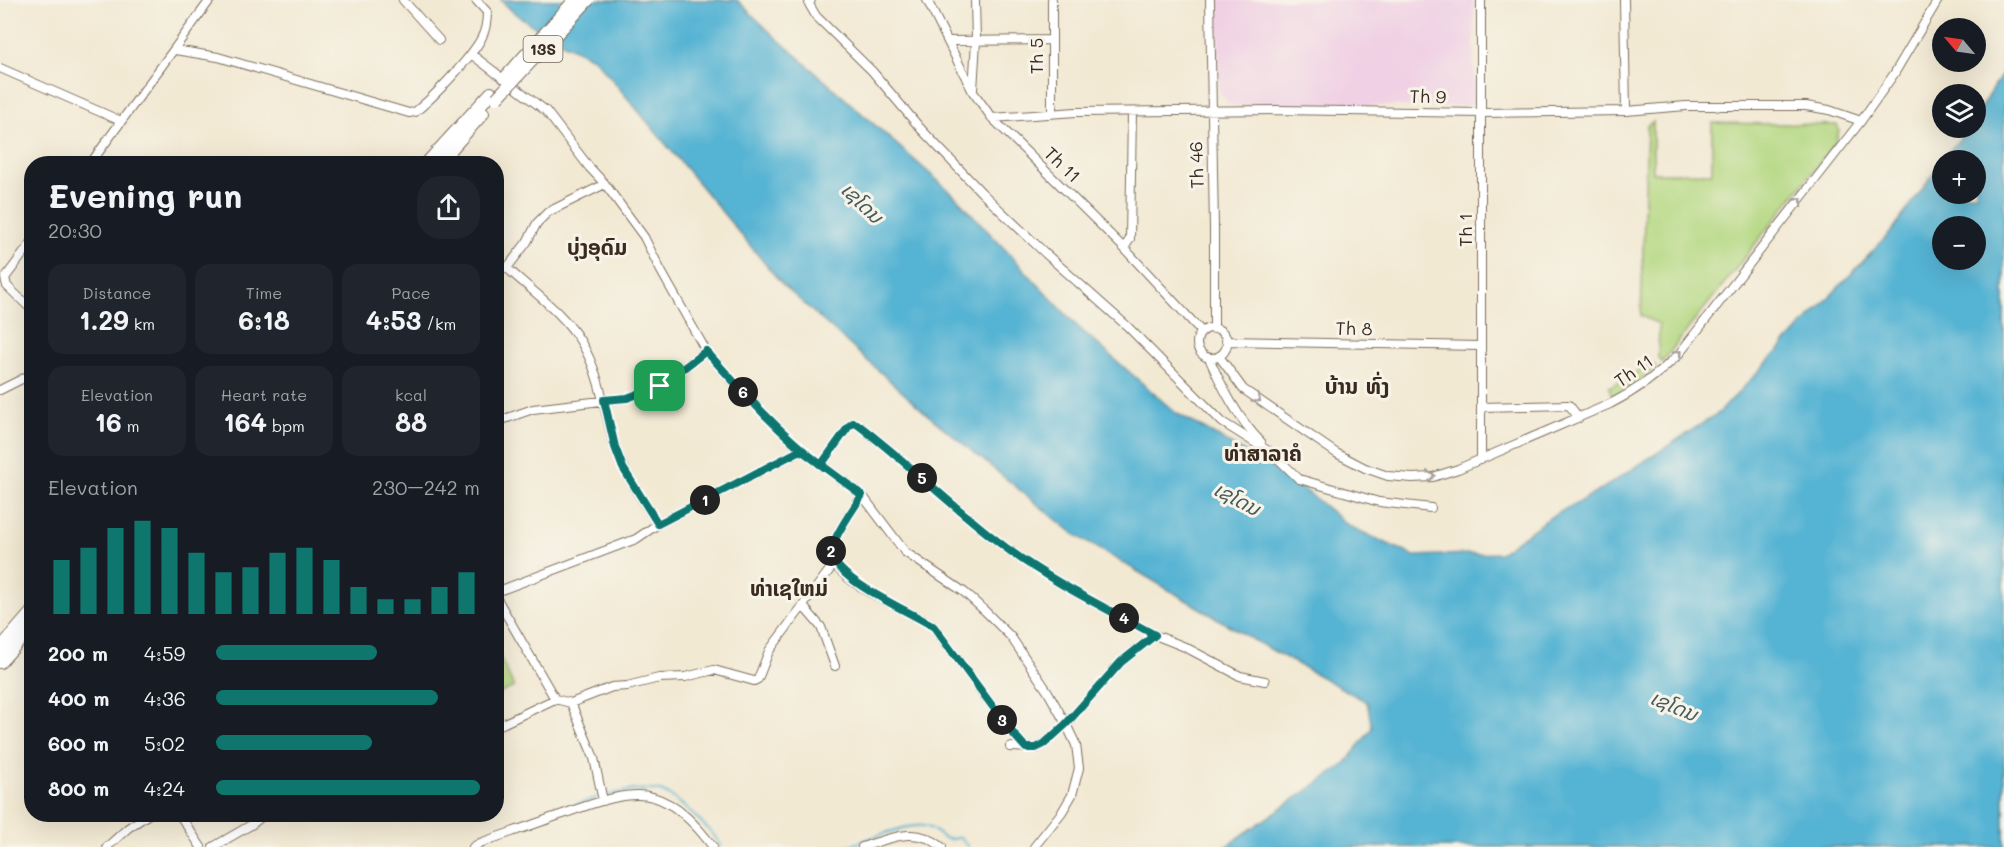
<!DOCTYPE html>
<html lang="en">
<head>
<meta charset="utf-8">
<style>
	:root { --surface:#171b24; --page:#20242c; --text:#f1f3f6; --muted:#9ea1a6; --accent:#0f766e }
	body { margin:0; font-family:Mali,"Noto Sans Lao",sans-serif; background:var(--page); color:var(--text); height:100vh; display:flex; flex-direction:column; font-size:22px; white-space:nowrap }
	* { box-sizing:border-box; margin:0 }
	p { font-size:20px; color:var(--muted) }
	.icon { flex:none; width:33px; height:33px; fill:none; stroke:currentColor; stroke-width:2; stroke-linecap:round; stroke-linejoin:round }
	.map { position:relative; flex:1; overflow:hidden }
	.panel { position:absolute; left:24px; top:156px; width:480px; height:666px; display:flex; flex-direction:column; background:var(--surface); border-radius:24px; box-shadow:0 6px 24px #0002 }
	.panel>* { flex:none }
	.needle { width:39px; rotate:299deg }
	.controls { position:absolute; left:1932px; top:18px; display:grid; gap:12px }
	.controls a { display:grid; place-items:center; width:54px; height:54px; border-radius:50%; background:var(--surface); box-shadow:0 6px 24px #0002; font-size:30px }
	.pin { position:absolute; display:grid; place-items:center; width:51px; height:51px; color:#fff; margin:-26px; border-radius:12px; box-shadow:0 3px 9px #0006 }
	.km { position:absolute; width:30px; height:30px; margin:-15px; border-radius:50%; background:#222; color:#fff; font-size:16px; line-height:30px; text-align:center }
	.round { display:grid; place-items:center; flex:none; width:63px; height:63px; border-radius:24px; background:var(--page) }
	.head { display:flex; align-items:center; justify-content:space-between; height:102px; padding:0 24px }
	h1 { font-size:33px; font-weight:700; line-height:45px }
	.stats { display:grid; grid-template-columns:repeat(3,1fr); gap:9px; height:102px; padding:6px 24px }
	.stats div { display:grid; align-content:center; border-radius:15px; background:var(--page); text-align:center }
	.stats b { font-size:26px; font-weight:700 }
	.stats small { font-size:16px; font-weight:400 }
	.stats p { font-size:16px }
	.chart { height:168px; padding:12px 24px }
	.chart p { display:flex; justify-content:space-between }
	.chart svg { width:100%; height:108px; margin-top:6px; stroke:var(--accent); stroke-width:6 }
	ul { padding:0 24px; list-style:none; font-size:20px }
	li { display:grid; grid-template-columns:96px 72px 1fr; align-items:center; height:45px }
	li i { height:15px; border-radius:8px; background:var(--accent) }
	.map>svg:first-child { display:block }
</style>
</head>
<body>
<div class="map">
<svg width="2004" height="847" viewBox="0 0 2004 847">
	<rect width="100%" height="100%" fill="#f7f3e8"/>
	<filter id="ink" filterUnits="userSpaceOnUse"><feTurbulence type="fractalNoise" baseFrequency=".0167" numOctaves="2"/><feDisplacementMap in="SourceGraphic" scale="12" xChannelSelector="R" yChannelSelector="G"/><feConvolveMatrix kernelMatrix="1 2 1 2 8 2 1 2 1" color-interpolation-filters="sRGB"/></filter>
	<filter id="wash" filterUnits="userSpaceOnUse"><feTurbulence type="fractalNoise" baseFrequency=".008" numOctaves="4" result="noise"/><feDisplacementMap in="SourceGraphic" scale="24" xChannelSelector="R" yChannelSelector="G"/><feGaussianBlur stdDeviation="1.35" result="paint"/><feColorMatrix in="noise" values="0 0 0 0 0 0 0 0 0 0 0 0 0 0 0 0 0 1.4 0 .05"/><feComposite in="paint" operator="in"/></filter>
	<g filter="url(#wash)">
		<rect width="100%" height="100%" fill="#f2e9d3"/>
		<!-- built -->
		<path fill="#f0d0e4" d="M1218 0H1474V101L1471 105 1467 106H1234L1228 103 1219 91Z"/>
		<!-- green -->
		<path fill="#b4d881" stroke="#788150" stroke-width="1.5" d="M1653 122V173H1712V123L1837 125 1839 131 1835 143 1662 362 1658 358 1659 324 1641 316 1647 126Z
			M1654 364 1656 367 1637 383 1612 397 1609 387 1631 376 1646 365 1648 367Z
			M497 651 514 687 497 695H496Z"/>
		<!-- water -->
		<path fill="#54b3d3" stroke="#486e78" stroke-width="1.5" fill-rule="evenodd" d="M501 0H737L773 35 954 195 1077 326 1176 413 1289 477 1349 526 1414 556 1500 553 1549 518 1599 491 1720 412 1891 232 1942 162V194H1976V160H1943L1968 128H1976V117L2004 71V847H1225L1345 764 1372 728 1367 702 1257 642 1074 534 929 416 782 284 595 59 548 36 513 12ZM1942 226H1976V260H1942Z"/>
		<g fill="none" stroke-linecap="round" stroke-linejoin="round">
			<!-- stream -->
			<path stroke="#54b3d3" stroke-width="2" d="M609 795C624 791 644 788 660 791 675 795 714 832 722 847
				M467 847 476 839 596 798
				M846 847C865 841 904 824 923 826 941 828 938 845 960 837L968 847"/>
		</g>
	</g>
	<g filter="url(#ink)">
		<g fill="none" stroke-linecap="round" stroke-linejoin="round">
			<!-- minor casing -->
			<g stroke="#7b6d5d" stroke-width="10">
				<path id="minor" d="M403 0 439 40
					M811 0 809 4 816 16 872 71 921 129 982 193 1046 254 1127 326 1222 422 1273 454
					M927 0 973 92 992 118 1124 248 1202 332
					M1052 0V112
					M1210 0 1214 228V329
					M1481 0V460
					M1624 0 1626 111
					M948 41 1052 40
					M175 50 218 57 409 113 415 112C433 98 470 59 481 39 486 30 487 22 487 12L476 0
					M471 54 546 111 589 167 605 184 644 237 661 271 706 351 744 394 801 450 862 495 905 552 964 592 985 611 1011 637 1048 692 1066 724 1076 745 1079 768 1072 795 1062 812 1034 847
					M0 68 121 121
					M973 90 976 41 975 0
					M992 118 1076 112 1277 110 1482 113 1626 111 1686 106H1806L1829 110 1861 121
					M90 164 210 0
					M32 242 5 278 7 286 32 310
					M1124 248 1130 239 1132 112
					M496 267 507 268 527 242 537 223 548 212 605 184
					M507 268C533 292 563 312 581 342 601 375 604 412 615 447 625 475 642 500 658 524
					M1197 343a15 15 0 1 1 30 0a15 15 0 1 1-30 0Z
					M1226 341 1480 346
					M1219 356 1243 389 1336 453 1365 468 1388 476 1412 478 1433 477 1458 469 1610 404C1636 391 1658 375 1679 354L1861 121 1894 74 1938 0
					M1209 358C1222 387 1238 419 1261 442
					M0 390 32 374
					M1481 407 1569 405 1579 418
					M496 422 533 409 627 398 660 386 706 351
					M1270 451 1299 479 1379 502 1431 508
					M821 465 849 426 853 423 857 424C910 464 956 511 1009 550 1054 583 1106 608 1155 635
					M862 495C853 510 836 531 832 548 831 552 833 562 835 565 858 593 905 607 934 627L1010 730 1026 748
					M496 592 636 539 658 524 801 450
					M496 597 555 699
					M803 606 821 627 835 666
					M571 703 594 758 603 801
					M496 727 555 699 571 703 612 687 627 686 659 678 685 677 714 670 754 681 758 679 769 651 834 564
					M1010 747 1036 748 1044 744 1066 724 1121 662 1155 635 1185 647 1240 676 1265 681
					M179 814 201 847
					M107 847 128 828 149 814
					M213 847 251 825 265 814
					M473 847 480 843C505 834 530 826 554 817 582 808 624 789 653 797 678 804 698 827 713 847
					M862 847C891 838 916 825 942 847"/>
			</g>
			<!-- trunk casing -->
			<g stroke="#7b6d5d" stroke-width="14">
				<path id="trunk" d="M426 164 491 93
					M438 164 483 113
					M0 649 32 612
					M0 662 32 627"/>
			</g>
			<!-- minor -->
			<use href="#minor" stroke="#fff" stroke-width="8"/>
			<!-- trunk -->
			<use href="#trunk" stroke="#fff" stroke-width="12"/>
			<!-- trunk-bridge casing -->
			<g stroke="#7b6d5d" stroke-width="14" stroke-linecap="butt">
				<path id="trunk-bridge" d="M506 77 575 0
					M497 98 588 0"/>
			</g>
			<!-- trunk-bridge -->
			<use href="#trunk-bridge" stroke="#fff" stroke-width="12"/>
		</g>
		<!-- one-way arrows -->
		<defs><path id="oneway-chevron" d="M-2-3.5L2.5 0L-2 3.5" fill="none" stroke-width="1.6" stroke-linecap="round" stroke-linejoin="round" transform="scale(1.5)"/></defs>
		<g stroke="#a79f9a">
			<use href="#oneway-chevron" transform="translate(1799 201) rotate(-52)"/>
			<use href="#oneway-chevron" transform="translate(1678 354) rotate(-49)"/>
			<use href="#oneway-chevron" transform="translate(1257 399) rotate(35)"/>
			<use href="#oneway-chevron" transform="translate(1431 476) rotate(-9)"/>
		</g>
	</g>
	<g fill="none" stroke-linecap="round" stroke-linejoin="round" filter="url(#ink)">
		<!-- route casing -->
		<g stroke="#fff" stroke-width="12">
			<path id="route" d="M660 386 627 398 604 400 615 447 623 468 658 524 801 450 862 495C853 510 836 532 832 548 825 577 913 612 934 627L1010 730 1026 748H1036L1044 744 1066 724 1121 662 1155 635C1106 608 1054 583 1009 550 956 511 910 464 857 424L853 423 849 426 821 465C778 432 742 391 706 351L660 386"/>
		</g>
		<!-- route -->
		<use href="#route" stroke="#0f766e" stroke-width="8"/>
	</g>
	<g text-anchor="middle" stroke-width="6" stroke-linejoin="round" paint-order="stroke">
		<!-- shield labels -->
		<rect fill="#f7f3e8" stroke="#73665b" stroke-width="1.5" x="523.5" y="36" width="39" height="26" rx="4.5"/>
		<g font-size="16" font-weight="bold" fill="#3b2a1e">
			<text x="543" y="55">13S</text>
		</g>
		<!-- street labels -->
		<g font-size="18" fill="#3b2a1e" stroke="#f7f3e8">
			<text transform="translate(1037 56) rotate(-90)" y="6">Th 5</text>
			<text transform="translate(1428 97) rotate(1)" y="6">Th 9</text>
			<text transform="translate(1062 165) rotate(44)" y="6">Th 11</text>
			<text transform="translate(1197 165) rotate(-92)" y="6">Th 46</text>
			<text transform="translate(1466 230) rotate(-90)" y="6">Th 1</text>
			<text transform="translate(1354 329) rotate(1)" y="6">Th 8</text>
			<text transform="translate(1634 371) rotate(-35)" y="6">Th 11</text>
		</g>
		<!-- water labels -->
		<g font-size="20" font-style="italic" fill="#445a5d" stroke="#f7f3e8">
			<text transform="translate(862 203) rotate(44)" y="7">ເຊໂດນ</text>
			<text transform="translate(1237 499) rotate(28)" y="7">ເຊໂດນ</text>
			<text transform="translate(1674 706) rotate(23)" y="7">ເຊໂດນ</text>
		</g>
		<!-- quarter labels -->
		<g font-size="21" font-weight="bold" fill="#3b2a1e" stroke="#f7f3e8">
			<text x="597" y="255">ບຸ່ງອຸດົມ</text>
			<text x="1357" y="394">ບ້ານ ທົ່ງ</text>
			<text x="1263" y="461">ທ່າສາລາຄໍ</text>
			<text x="789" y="596">ທ່າເຊໃຫມ່</text>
		</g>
	</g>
</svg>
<div class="controls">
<a><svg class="needle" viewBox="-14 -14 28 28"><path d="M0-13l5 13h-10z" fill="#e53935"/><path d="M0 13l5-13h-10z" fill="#9ea1a6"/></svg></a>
<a><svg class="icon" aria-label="layers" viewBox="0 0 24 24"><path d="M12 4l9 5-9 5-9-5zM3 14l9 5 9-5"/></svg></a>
<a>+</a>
<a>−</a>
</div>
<div class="pin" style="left:660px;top:386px;background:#1e9e55"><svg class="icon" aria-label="arrive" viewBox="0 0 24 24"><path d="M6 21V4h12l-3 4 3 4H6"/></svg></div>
<b class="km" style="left:705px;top:500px">1</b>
<b class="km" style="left:831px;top:551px">2</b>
<b class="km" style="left:1002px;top:720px">3</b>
<b class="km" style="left:1124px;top:618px">4</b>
<b class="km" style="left:922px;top:478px">5</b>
<b class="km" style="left:743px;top:392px">6</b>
<section class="panel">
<div class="head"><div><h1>Evening run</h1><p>20:30</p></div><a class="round"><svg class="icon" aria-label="share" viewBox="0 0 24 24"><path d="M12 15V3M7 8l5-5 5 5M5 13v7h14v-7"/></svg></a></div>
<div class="stats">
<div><p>Distance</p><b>1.29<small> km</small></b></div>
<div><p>Time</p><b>6:18</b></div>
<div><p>Pace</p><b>4:53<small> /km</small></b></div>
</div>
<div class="stats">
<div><p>Elevation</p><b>16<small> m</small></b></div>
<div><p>Heart rate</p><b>164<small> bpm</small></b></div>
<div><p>kcal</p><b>88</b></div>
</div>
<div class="chart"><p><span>Elevation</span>230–242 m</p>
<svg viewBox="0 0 160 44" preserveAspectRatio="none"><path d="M5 44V22M15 44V17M25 44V9M35 44V6M45 44V9M55 44V19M65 44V27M75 44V25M85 44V19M95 44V17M105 44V22M115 44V33M125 44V38M135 44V38M145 44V33M155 44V27"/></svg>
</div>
<ul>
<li><b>200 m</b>4:59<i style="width:61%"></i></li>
<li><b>400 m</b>4:36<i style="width:84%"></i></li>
<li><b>600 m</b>5:02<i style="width:59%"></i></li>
<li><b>800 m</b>4:24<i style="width:100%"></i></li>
</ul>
</section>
</div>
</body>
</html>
